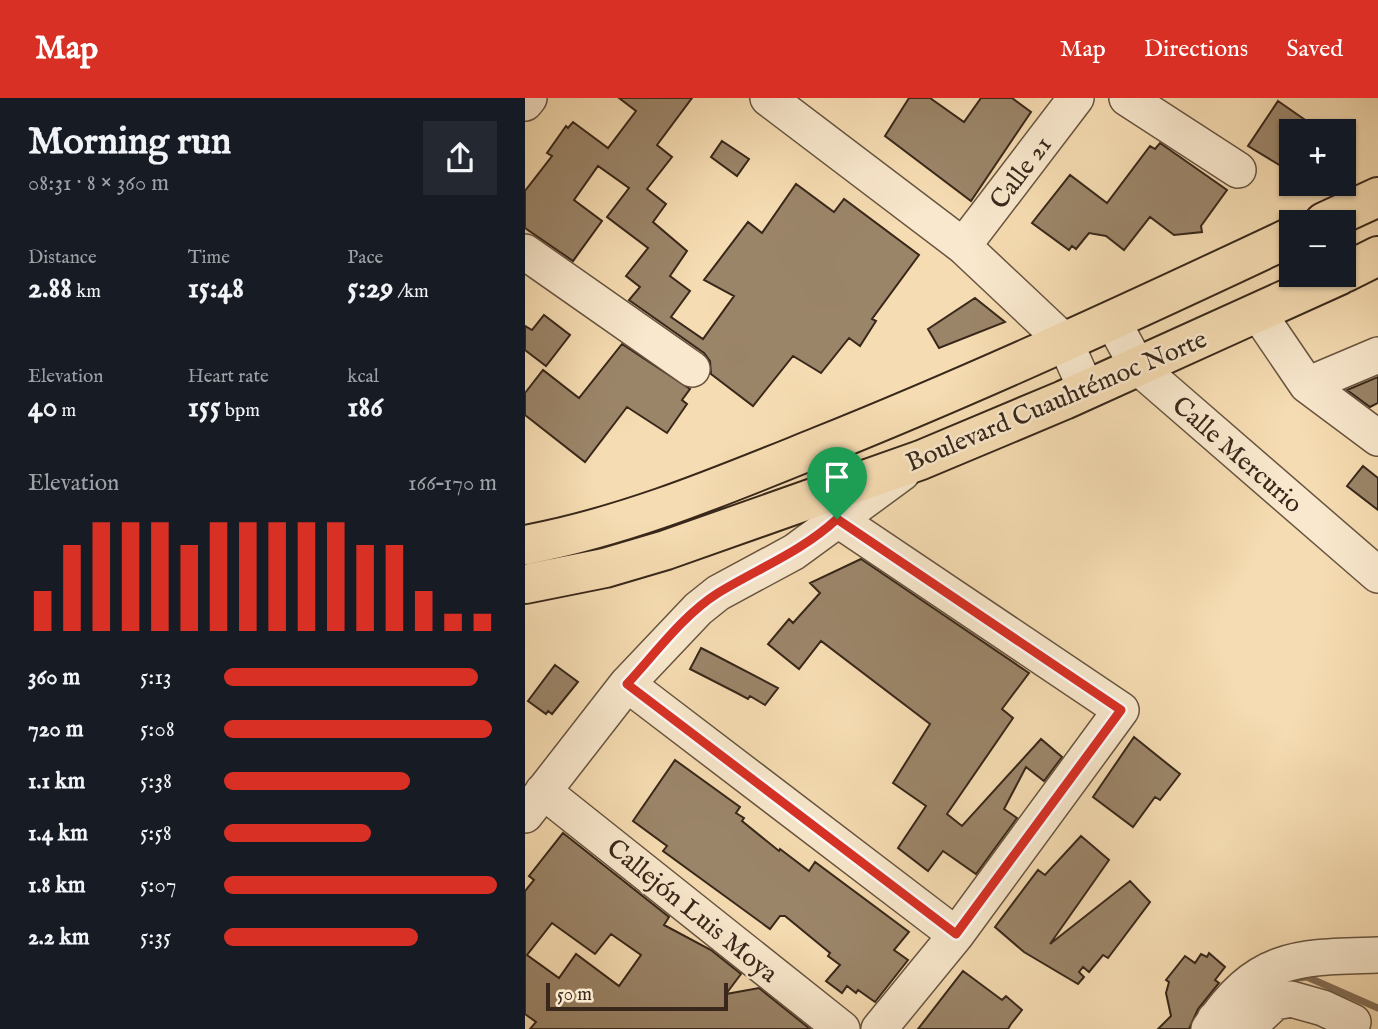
<!DOCTYPE html>
<html lang="en">
<head>
<meta charset="utf-8">
<style>
	:root { --surface:#171b24; --page:#242831; --text:#f1f3f6; --muted:#9ea1a6; --accent:#d93025 }
	body { margin:0; font-family:"IM FELL English",serif; background:var(--page); color:var(--text); height:100vh; display:flex; flex-direction:column; font-size:26px; white-space:nowrap }
	* { box-sizing:border-box; margin:0 }
	p { font-size:23px; color:var(--muted) }
	.icon { flex:none; width:38px; height:38px; fill:none; stroke:currentColor; stroke-width:2; stroke-linecap:round; stroke-linejoin:round }
	.map { position:relative; flex:1; overflow:hidden }
	.sheet { display:flex; flex-direction:column; background:var(--surface); width:525px }
	.sheet>* { flex:none }
	.controls { position:absolute; left:754px; top:21px; display:grid; gap:14px }
	.controls a { display:grid; place-items:center; width:77px; height:77px; border-radius:0px; background:var(--surface); box-shadow:0 2px 5px #0004; font-size:35px }
	.scale { position:absolute; left:21px; bottom:18px; width:182px; box-sizing:border-box; padding-left:7px; border:4px solid #38271a; border-top:0; font-size:19px; line-height:24px; white-space:nowrap; color:#38271a; -webkit-text-stroke:5px #f9e8cd; paint-order:stroke }
	.pin { position:absolute; display:grid; place-items:center; width:60px; height:60px; color:#fff; margin:-72px -30px; border-radius:50% 50% 50% 0; rotate:-45deg; box-shadow:0 0 7px #0007 }
	.pin .icon { rotate:45deg }
	.round { display:grid; place-items:center; flex:none; width:74px; height:74px; border-radius:0px; background:var(--page) }
	.overview { display:flex; align-items:center; justify-content:space-between; height:119px; padding:0 28px }
	h1 { font-size:38px; font-weight:700; line-height:52px }
	.figures { display:grid; grid-template-columns:repeat(3,1fr); gap:10px; height:119px; padding:7px 28px }
	.figures div { display:grid; align-content:center }
	.figures b { font-size:30px; font-weight:700 }
	.figures small { font-size:19px; font-weight:400 }
	.figures p { font-size:19px }
	.chart { height:196px; padding:14px 28px }
	.chart p { display:flex; justify-content:space-between }
	.chart svg { width:100%; height:126px; margin-top:7px; stroke:var(--accent); stroke-width:6 }
	ul { padding:0 28px; list-style:none; font-size:23px }
	li { display:grid; grid-template-columns:112px 84px 1fr; align-items:center; height:52px }
	li i { height:18px; border-radius:9px; background:var(--accent) }
	header { display:flex; align-items:center; gap:42px; box-sizing:border-box; height:98px; padding:0 35px; background:var(--accent); color:#fff }
	header strong { font-size:33px }
	nav { display:flex; gap:38px; margin-inline-start:auto; font-size:24px }
	main { display:flex; flex:1; min-height:0 }
	.map>svg:first-child { display:block }
</style>
</head>
<body>
<header>
<strong>Map</strong>
<nav><a>Map</a><a>Directions</a><a>Saved</a></nav>
</header>
<main>
<section class="sheet">
<div class="overview"><div><h1>Morning run</h1><p>08:31 · 8 × 360 m</p></div><a class="round"><svg class="icon" aria-label="share" viewBox="0 0 24 24"><path d="M12 15V3M7 8l5-5 5 5M5 13v7h14v-7"/></svg></a></div>
<div class="figures">
<div><p>Distance</p><b>2.88<small> km</small></b></div>
<div><p>Time</p><b>15:48</b></div>
<div><p>Pace</p><b>5:29<small> /km</small></b></div>
</div>
<div class="figures">
<div><p>Elevation</p><b>40<small> m</small></b></div>
<div><p>Heart rate</p><b>155<small> bpm</small></b></div>
<div><p>kcal</p><b>186</b></div>
</div>
<div class="chart"><p><span>Elevation</span>166–170 m</p>
<svg viewBox="0 0 160 44" preserveAspectRatio="none"><path d="M5 44V30M15 44V14M25 44V6M35 44V6M45 44V6M55 44V14M65 44V6M75 44V6M85 44V6M95 44V6M105 44V6M115 44V14M125 44V14M135 44V30M145 44V38M155 44V38"/></svg>
</div>
<ul>
<li><b>360 m</b>5:13<i style="width:93%"></i></li>
<li><b>720 m</b>5:08<i style="width:98%"></i></li>
<li><b>1.1 km</b>5:38<i style="width:68%"></i></li>
<li><b>1.4 km</b>5:58<i style="width:54%"></i></li>
<li><b>1.8 km</b>5:07<i style="width:100%"></i></li>
<li><b>2.2 km</b>5:35<i style="width:71%"></i></li>
</ul>
</section>
<div class="map">
<svg width="853" height="931" viewBox="0 0 853 931">
	<rect width="100%" height="100%" fill="#f6dcb2"/>
	<filter id="stains"><feTurbulence type="fractalNoise" baseFrequency=".00286" numOctaves="4"/><feColorMatrix values="0 0 0 0 .2 0 0 0 0 .09 0 0 0 0 .02 0 0 0 .5 -.17"/></filter>
	<radialGradient id="worn" r=".72"><stop offset=".6" stop-color="#630" stop-opacity="0"/><stop offset="1" stop-color="#630" stop-opacity=".3"/></radialGradient>
	<g fill="none" stroke-linecap="round" stroke-linejoin="round">
		<!-- stream -->
		<path stroke="#836e56" stroke-width="7" d="M773 880 782 879 853 910"/>
	</g>
	<!-- building -->
	<path fill="#9b8569" stroke="#38271a" stroke-width="2" fill-rule="evenodd" d="M94 0H167L132 47 147 59 122 91 141 106 128 124 162 153 145 178 165 193 146 219 178 241 209 198 179 182 223 124 237 135 271 86 309 114 319 101 394 157 347 221 351 223 335 248 324 240 296 275 268 258 228 308 186 276 185 263 179 255 104 202 115 189 101 178 123 150 82 119 104 90 73 68 49 102 77 123 48 163 0 130V93L27 58 22 55 41 28 43 30 48 24 83 50 111 13Z
		M384 0H405L439 24 456 0H487L506 14 446 103 360 38Z
		M753 3 796 33H766V74L723 48Z
		M197 43 224 61 212 78 186 59Z
		M635 45 702 92 676 128 677 134 649 137 625 119 599 152 581 138 564 135 551 151 547 148 544 152 507 125 545 77 582 105 625 48 630 51Z
		M450 200 480 224 414 250 403 231Z
		M19 217 45 237 21 268 0 252V228L7 232Z
		M97 246 165 291 157 302 162 306 142 335 102 309 60 364 0 317V295L18 272 54 300Z
		M853 279V305L845 309 822 292Z
		M838 368 853 380V412L822 388Z
		M336 461 504 575 477 611 488 620 422 716 437 728 516 641 537 659 519 683 501 669 479 711 492 720 451 776 418 753 403 773 373 750 401 708 368 685 405 626 296 543 274 571 243 546 264 521 268 525 295 495 285 485Z
		M176 550 184 554 253 590 240 607 225 598 223 601 212 595 165 571Z
		M30 567 53 584 27 616 23 613 21 616 3 603Z
		M609 639 655 676 635 702 630 699 608 729 568 699Z
		M150 662 215 709 211 715 219 720 217 723 254 753 255 751 284 773 290 764 384 834 369 852 383 862 350 904 333 892 331 895 322 888 317 895 301 883 315 867 303 858 305 855 260 818H255L245 831 138 753 142 748 108 723Z
		M38 735 144 819 139 827 186 852 216 876 201 896 234 890 285 931H5L11 924 0 916V793L9 782 4 778ZM27 825 70 856 86 836 116 857 94 888 51 856 34 880 2 857Z
		M556 738 584 762 525 846 605 783 625 804 583 860 578 857 564 874 558 869 554 874 559 879 553 886 499 854 470 829 513 772 520 777Z
		M684 855 700 869 690 882 694 885 673 911 664 931H633L646 918 641 895 644 884 641 882 660 858 670 865 676 856 682 859Z
		M438 873 477 902 481 898 497 912 486 926 483 931H393Z"/>
	<g fill="none" stroke-linecap="round" stroke-linejoin="round">
		<!-- minor casing -->
		<g stroke="#685440" stroke-width="38">
			<path id="minor" d="M243 0 438 148 540 244 561 291
				M602 0 713 72
				M0 5 4 0
				M438 148 551 0
				M0 154 167 271
				M733 215 782 287 853 257
				M587 222 612 268 853 477
				M782 287 853 340
				M312 421 596 612 431 837 354 931
				M102 586 431 837
				M18 693 317 931
				M0 717 102 586 173 511 193 495 269 454 377 375
				M690 921 734 919 750 904 766 901 798 910 828 924
				M684 931C732 858 771 859 853 857"/>
		</g>
		<!-- major casing -->
		<g stroke="#38271a" stroke-width="42">
			<path id="major" d="M799 124 853 99
				M819 175 853 158
				M0 447C103 428 199 387 296 348 455 284 611 212 766 139
				M0 486 80 470 141 452 396 362 539 302 815 177"/>
		</g>
		<!-- minor -->
		<use href="#minor" stroke="#f9e8cd" stroke-width="35"/>
		<!-- major -->
		<use href="#major" stroke="#f6dcb2" stroke-width="38"/>
	</g>
	<g fill="none" stroke-linecap="round" stroke-linejoin="round">
		<!-- route casing -->
		<g stroke="#fff" stroke-width="14">
			<path id="route" d="M312 421 596 612 431 836 102 586C130 556 158 517 193 495 234 470 276 454 312 421Z"/>
		</g>
		<!-- route -->
		<use href="#route" stroke="#d93025" stroke-width="9"/>
	</g>
	<g text-anchor="middle" stroke-width="5" stroke-linejoin="round" paint-order="stroke">
		<!-- street labels -->
		<g font-size="26" fill="#38271a" stroke="#f9e8cd">
			<text transform="translate(495 74) rotate(-53)" y="9">Calle 21</text>
			<text transform="translate(531 302) rotate(-23)" y="9">Boulevard Cuauhtémoc Norte</text>
			<text transform="translate(713 356) rotate(41)" y="9">Calle Mercurio</text>
			<text transform="translate(168 812) rotate(39)" y="9">Callejón Luis Moya</text>
		</g>
	</g>
	<rect width="100%" height="100%" filter="url(#stains)"/>
	<rect width="100%" height="100%" fill="url(#worn)"/>
</svg>
<div class="controls">
<a>+</a>
<a>−</a>
</div>
<div class="scale">50 m</div>
<div class="pin" style="left:312px;top:421px;background:#1e9e55"><svg class="icon" aria-label="arrive" viewBox="0 0 24 24"><path d="M6 21V4h12l-3 4 3 4H6"/></svg></div>
</div>
</main>
</body>
</html>
